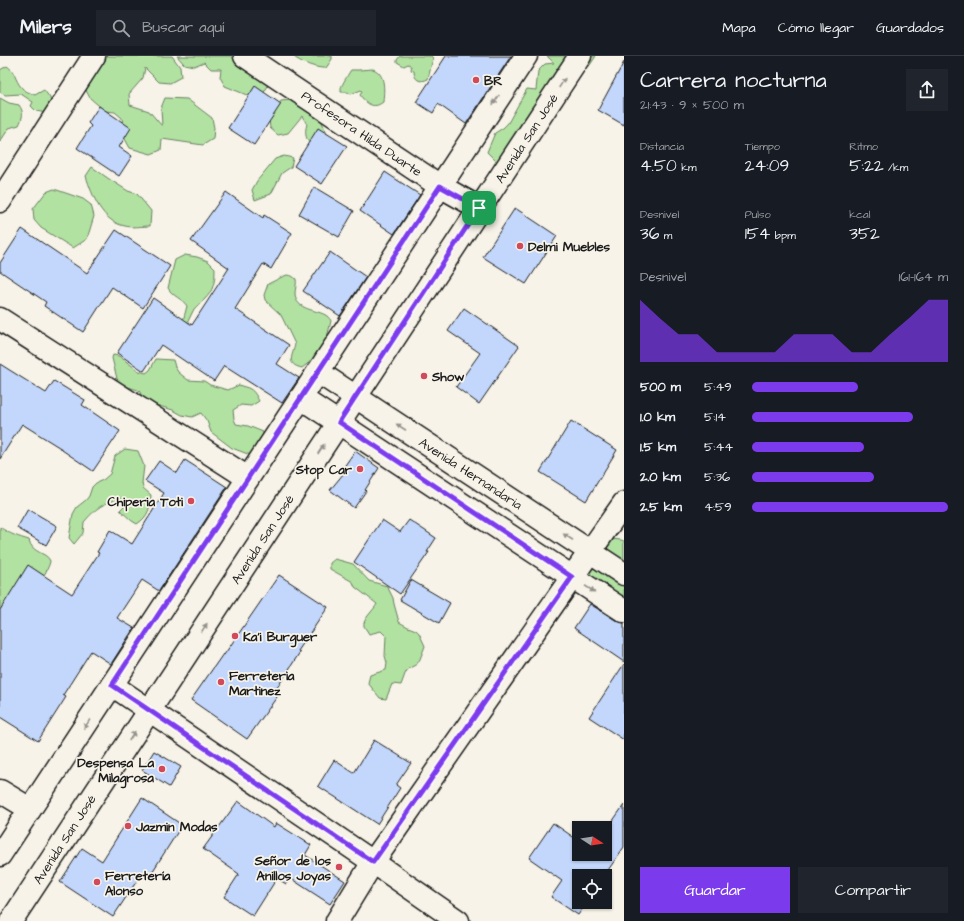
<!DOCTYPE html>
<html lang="es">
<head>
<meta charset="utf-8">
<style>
	:root { --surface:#171b24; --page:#20242c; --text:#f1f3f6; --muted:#9ea1a6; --line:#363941; --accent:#7c3aed }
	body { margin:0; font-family:"Architects Daughter",sans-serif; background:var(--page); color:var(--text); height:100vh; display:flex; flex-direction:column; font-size:15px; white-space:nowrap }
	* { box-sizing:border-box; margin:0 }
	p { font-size:13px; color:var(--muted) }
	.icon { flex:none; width:22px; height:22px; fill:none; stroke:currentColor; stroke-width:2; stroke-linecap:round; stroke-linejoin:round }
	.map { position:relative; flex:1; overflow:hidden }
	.details { display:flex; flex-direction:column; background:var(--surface); width:340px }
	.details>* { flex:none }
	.needle { width:26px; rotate:102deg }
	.controls { position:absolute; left:572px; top:765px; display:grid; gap:8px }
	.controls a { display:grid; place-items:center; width:40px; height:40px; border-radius:0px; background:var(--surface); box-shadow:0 1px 3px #0004; font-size:20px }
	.pin { position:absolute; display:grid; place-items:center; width:34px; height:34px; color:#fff; margin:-17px; border-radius:8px; box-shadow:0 2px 6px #0006 }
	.round { display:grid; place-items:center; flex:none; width:42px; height:42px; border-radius:0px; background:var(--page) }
	.headline { display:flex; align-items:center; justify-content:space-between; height:68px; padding:0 16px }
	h1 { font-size:22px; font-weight:600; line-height:30px }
	.stats { display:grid; grid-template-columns:repeat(3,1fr); gap:6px; height:68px; padding:4px 16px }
	.stats div { display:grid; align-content:center }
	.stats b { font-size:17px; font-weight:600 }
	.stats small { font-size:11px; font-weight:400 }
	.stats p { font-size:11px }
	.chart { height:112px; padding:8px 16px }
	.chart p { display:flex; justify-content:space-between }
	.chart svg { width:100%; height:72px; margin-top:4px; fill:var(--accent); opacity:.7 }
	.cta { display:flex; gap:8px; margin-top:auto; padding:8px 16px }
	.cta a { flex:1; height:46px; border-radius:0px; background:var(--accent); color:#fff; font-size:16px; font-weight:600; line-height:46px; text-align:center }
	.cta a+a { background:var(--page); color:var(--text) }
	ul { padding:0 16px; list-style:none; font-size:13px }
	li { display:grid; grid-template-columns:64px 48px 1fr; align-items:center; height:30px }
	li i { height:10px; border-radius:5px; background:var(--accent) }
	header { display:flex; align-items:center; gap:24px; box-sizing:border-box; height:56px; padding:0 20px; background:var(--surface); border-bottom:1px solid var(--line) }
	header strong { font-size:19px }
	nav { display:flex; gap:22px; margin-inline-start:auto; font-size:14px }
	.search { width:280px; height:36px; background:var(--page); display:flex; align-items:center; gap:10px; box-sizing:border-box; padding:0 14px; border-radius:0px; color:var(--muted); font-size:15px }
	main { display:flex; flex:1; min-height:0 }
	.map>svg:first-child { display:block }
</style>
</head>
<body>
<header>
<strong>Milers</strong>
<div class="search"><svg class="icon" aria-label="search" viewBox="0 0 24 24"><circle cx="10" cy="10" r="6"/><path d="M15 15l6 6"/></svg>Buscar aquí</div>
<nav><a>Mapa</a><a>Cómo llegar</a><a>Guardados</a></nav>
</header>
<main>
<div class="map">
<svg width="624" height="865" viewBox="0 0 624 865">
	<rect width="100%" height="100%" fill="#f7f3e8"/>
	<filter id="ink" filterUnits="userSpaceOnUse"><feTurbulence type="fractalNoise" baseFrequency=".025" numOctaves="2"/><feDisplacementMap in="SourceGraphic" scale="8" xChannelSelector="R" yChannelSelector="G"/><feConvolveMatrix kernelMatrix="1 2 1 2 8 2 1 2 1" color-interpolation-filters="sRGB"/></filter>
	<g filter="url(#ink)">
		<!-- green -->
		<path fill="#b2e2a2" stroke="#677f5f" d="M97 0H172L180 11 181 21 170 27 159 26 145 12 143 22 129 38 130 49 149 55 162 70 161 52 165 42 187 43 212 62 214 72 213 83 203 89 162 83 161 94 151 98 130 92 125 83 122 62 115 56 105 55 90 42 80 23Z
			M177 0H261L269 28 263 38 254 42 225 30 220 21 221 13H211L204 6 194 10 184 8Z
			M293 0H332V3L326 12C317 13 299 6 293 0Z
			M400 0H431L433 2 428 23C420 27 414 24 414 15L411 14C412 11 411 9 408 8L404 10 397 6V4Z
			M547 0H596L590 9 570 17 501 110 487 96 495 77 503 72 508 67 527 33 536 34 538 15 545 8 554 7Z
			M7 10C15 15 15 24 21 31 24 35 30 37 35 39L44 34 50 42 51 47 46 57 36 55 31 50 33 46 21 38 5 39 0 36V14Z
			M373 13C386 18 384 34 383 46 373 54 366 47 360 39L362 36 361 34 351 38 347 36H341C341 34 341 33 341 32 341 30 350 15 351 14H359Z
			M0 42 9 47 19 49C24 56 23 61 19 69L9 72 0 86Z
			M291 44 319 59 327 78 312 91C306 83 304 78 307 68L302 60 288 77 278 79 270 72 269 63 281 45Z
			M284 100 293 102 291 111 282 117 271 138 255 144 252 134 257 125 275 103Z
			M92 111 109 123 128 135 137 138 151 155 150 170C143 170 132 172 125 170 102 166 92 139 86 120Z
			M54 133 83 143 91 149 94 160 87 183 73 192 41 172 34 164 33 153 46 136Z
			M185 199 197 201 208 205 215 212C215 226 214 234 204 244 200 247 197 250 194 253 190 261 186 269 183 277V265L187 250C182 242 173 241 168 232L175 204Z
			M287 219 292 220 296 223C297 228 295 233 295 238 296 255 317 253 327 260 328 261 331 264 331 265L325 290 311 305 302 312C285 308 293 300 295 288L281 259 265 244 264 239 268 228 282 221Z
			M113 299 119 300 139 315 146 317 150 314 156 303 173 304 175 311 178 316 188 324 204 325 210 329 228 334 239 329C243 331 247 331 250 333 254 335 257 341 259 345L251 350 241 349 233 354 234 363 236 368 248 370 263 376V397L253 400 232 392 211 376 207 365 201 357 192 361 182 359 173 354 152 348 142 341 140 336 138 334 128 331H119L112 302Z
			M125 393 138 395 144 410 142 427 143 432 151 439C150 452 149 460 137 468L132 465 120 454 124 450 121 442C102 448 97 451 84 466L83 477 74 488 69 482 73 458 77 451 86 444 89 440 92 431 96 427 103 424 110 418 115 400Z
			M0 471C9 478 19 481 29 484 32 498 47 496 50 505 50 509 43 521 41 525 38 528 33 532 30 535 20 544 10 553 0 563Z
			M611 483 621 484 624 485V556L590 531 583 513Z
			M335 503 353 508 369 525 387 530 393 542 394 548 399 566 408 571 416 574 419 577 425 590 420 603 417 608 408 613 405 618 401 629 392 628 386 643 380 642 368 627 370 619 386 614 387 607 385 600 386 580 381 575 369 578C368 576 365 572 364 570 362 564 374 554 377 548L355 531 353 526 330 513V507Z"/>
		<!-- building -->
		<path fill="#c3d7fc" stroke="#1c1c1c" d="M446 0H511L466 68 438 48 433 57 416 46Z
			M624 6V69L598 54Z
			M255 30 281 48 254 89 228 72Z
			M99 50 131 72 119 91 132 100 119 120 77 92 91 70 88 67Z
			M318 72 347 90 322 128 294 110Z
			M385 116 420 139 394 178 360 155Z
			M314 131 354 155 339 181 299 158Z
			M226 136 263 162 264 159 292 177 271 213 263 208 235 253 289 289 277 308 299 322 282 347 224 310 214 325 161 289 144 315 117 297 153 242 192 269 229 212 191 185Z
			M515 152 557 180 526 228 483 201Z
			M22 173 87 217 116 174 170 210 143 252 112 231 83 276 44 250 46 246 0 215V207Z
			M330 196 366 221 340 260 303 235Z
			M464 252 519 290 479 348 456 331 480 297 448 275Z
			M0 308 46 337 54 325 85 344 82 349 120 375 93 415 62 394V393L22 368 0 403Z
			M571 365 617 394 586 445 540 416Z
			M355 395 379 412 365 434 366 435 354 452 330 434 344 417 341 415Z
			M185 404 227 431 159 535 142 524 117 562 134 572 111 608 91 595 63 639 66 641 38 685 0 661V554L28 509 72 538 99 497 97 496 110 474 132 488 164 437 145 425 159 405 177 417Z
			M28 453 57 470 46 489 17 472Z
			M382 464 400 476 409 464 436 482 427 496H429L400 538 354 506Z
			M279 519 328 551 298 595 300 596 275 635 279 638 247 683 191 644 223 598 224 599Z
			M411 524 450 547 439 567 400 544Z
			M590 548 617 565 624 567V606L574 572Z
			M624 608V684L589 661Z
			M374 684 411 707 396 729 400 732 377 768 318 730 334 704 354 717Z
			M154 695 181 711 169 731 142 714Z
			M142 742 182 769 149 821 142 817 113 861 60 826 82 792 102 805Z
			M238 745 274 771 276 767 311 789 305 799 345 825 330 848 290 822 286 828 277 822 253 860 224 841 239 818 203 793Z
			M624 749V791L604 820H579V846H587L578 859 551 841 562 825 529 802 553 767 579 785V798H605V776Z"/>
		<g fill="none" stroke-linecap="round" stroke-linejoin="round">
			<!-- minor casing -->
			<g stroke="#1c1c1c" stroke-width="25">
				<path id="minor" d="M245 0 440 130 479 152
					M0 145 94 0
					M0 263 248 422
					M318 316 624 518
					M301 342 624 555
					M112 629 373 806 458 865
					M0 735 30 753
					M337 865 373 806 624 447"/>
			</g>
			<!-- tertiary casing -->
			<g stroke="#1c1c1c" stroke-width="25">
				<path id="tertiary" d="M0 799 526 0
					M11 865 580 0"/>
			</g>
			<!-- minor -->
			<use href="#minor" stroke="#f7f3e8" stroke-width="22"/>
			<!-- tertiary -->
			<use href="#tertiary" stroke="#f7f3e8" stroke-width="22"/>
		</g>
		<!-- one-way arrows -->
		<defs><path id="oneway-solid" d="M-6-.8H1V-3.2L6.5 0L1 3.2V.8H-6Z"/></defs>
		<g fill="#94928c">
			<use href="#oneway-solid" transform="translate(562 27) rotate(-57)"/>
			<use href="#oneway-solid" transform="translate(496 44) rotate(123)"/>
			<use href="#oneway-solid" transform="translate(401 371) rotate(-147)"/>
			<use href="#oneway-solid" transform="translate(321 393) rotate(-57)"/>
			<use href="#oneway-solid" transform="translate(568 481) rotate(-147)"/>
			<use href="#oneway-solid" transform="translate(590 533) rotate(33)"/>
			<use href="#oneway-solid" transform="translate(204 572) rotate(-57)"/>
			<use href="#oneway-solid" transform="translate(87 668) rotate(123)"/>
			<use href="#oneway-solid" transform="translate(132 680) rotate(-57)"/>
		</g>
	</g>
	<g fill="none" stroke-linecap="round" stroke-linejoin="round" filter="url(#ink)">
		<!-- route casing -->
		<g stroke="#fff" stroke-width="8">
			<path id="route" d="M440 130 479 152 339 366 572 521 373 806 112 629Z"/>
		</g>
		<!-- route -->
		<use href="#route" stroke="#7c3aed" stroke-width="5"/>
	</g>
	<!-- markers -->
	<g fill="#d1495b" stroke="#f7f3e8" stroke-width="1.5">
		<circle cx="476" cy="24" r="4"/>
		<circle cx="520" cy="190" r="4"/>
		<circle cx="424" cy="320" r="4"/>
		<circle cx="360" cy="413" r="4"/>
		<circle cx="191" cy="445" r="4"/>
		<circle cx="235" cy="580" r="4"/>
		<circle cx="221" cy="626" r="4"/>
		<circle cx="162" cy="713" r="4"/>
		<circle cx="128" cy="770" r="4"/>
		<circle cx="339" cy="811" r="4"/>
		<circle cx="97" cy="826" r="4"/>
	</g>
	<g text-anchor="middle" stroke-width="3.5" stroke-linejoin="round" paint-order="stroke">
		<!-- poi labels -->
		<g font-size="13" font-weight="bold" fill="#1c1c1c" stroke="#f7f3e8" text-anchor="start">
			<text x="484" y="29">BR</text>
			<text x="528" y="195">Delmi Muebles</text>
			<text x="432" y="325">Show</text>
			<text x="352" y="418" text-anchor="end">Stop Car</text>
			<text x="183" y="450" text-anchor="end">Chiperia Toti</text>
			<text x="243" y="585">Ka'i Burguer</text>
			<text x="229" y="624">Ferreteria<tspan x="229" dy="15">Martinez</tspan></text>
			<text x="154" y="711" text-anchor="end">Despensa La<tspan x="154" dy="15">Milagrosa</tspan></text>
			<text x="136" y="775">Jazmin Modas</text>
			<text x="331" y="809" text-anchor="end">Señor de los<tspan x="331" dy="15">Anillos Joyas</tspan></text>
			<text x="105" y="824">Ferretería<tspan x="105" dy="15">Alonso</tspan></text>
		</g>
		<!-- street labels -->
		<g font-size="13" fill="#1c1c1c" stroke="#f7f3e8">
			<text transform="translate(362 77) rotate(34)" y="5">Profesora Hilda Duarte</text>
			<text transform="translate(526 82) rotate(-57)" y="5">Avenida San José</text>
			<text transform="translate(471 417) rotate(33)" y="5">Avenida Hernandaria</text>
			<text transform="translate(262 483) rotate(-57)" y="5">Avenida San José</text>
			<text transform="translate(64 783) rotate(-57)" y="5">Avenida San José</text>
		</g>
	</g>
</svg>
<div class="controls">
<a><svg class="needle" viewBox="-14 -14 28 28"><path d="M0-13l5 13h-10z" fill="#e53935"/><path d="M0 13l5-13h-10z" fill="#9ea1a6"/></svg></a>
<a><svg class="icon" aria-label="locate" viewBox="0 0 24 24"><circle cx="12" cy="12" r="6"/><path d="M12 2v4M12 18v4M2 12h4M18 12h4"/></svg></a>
</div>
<div class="pin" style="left:479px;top:152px;background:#1e9e55"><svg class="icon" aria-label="arrive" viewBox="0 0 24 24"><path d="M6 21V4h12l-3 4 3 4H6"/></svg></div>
</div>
<section class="details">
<div class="headline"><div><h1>Carrera nocturna</h1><p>21:43 · 9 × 500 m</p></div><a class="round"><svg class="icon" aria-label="share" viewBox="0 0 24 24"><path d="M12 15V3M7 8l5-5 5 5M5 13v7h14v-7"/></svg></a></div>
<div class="stats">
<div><p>Distancia</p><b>4.50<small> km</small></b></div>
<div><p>Tiempo</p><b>24:09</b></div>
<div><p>Ritmo</p><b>5:22<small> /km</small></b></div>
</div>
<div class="stats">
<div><p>Desnivel</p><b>36<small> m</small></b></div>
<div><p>Pulso</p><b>154<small> bpm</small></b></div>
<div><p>kcal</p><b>352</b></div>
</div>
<div class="chart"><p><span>Desnivel</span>161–164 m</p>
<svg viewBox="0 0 160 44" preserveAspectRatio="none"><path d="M0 44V6L10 17L20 27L30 27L40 38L50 38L60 38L70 38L80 27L90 27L100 27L110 38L120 38L130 27L140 17L150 6L160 6V44z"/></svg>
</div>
<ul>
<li><b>500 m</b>5:49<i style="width:54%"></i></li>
<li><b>1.0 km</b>5:14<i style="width:82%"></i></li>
<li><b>1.5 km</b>5:44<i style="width:57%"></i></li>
<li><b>2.0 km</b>5:36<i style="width:62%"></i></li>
<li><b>2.5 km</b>4:59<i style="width:100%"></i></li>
</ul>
<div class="cta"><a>Guardar</a><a>Compartir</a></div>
</section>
</main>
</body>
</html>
